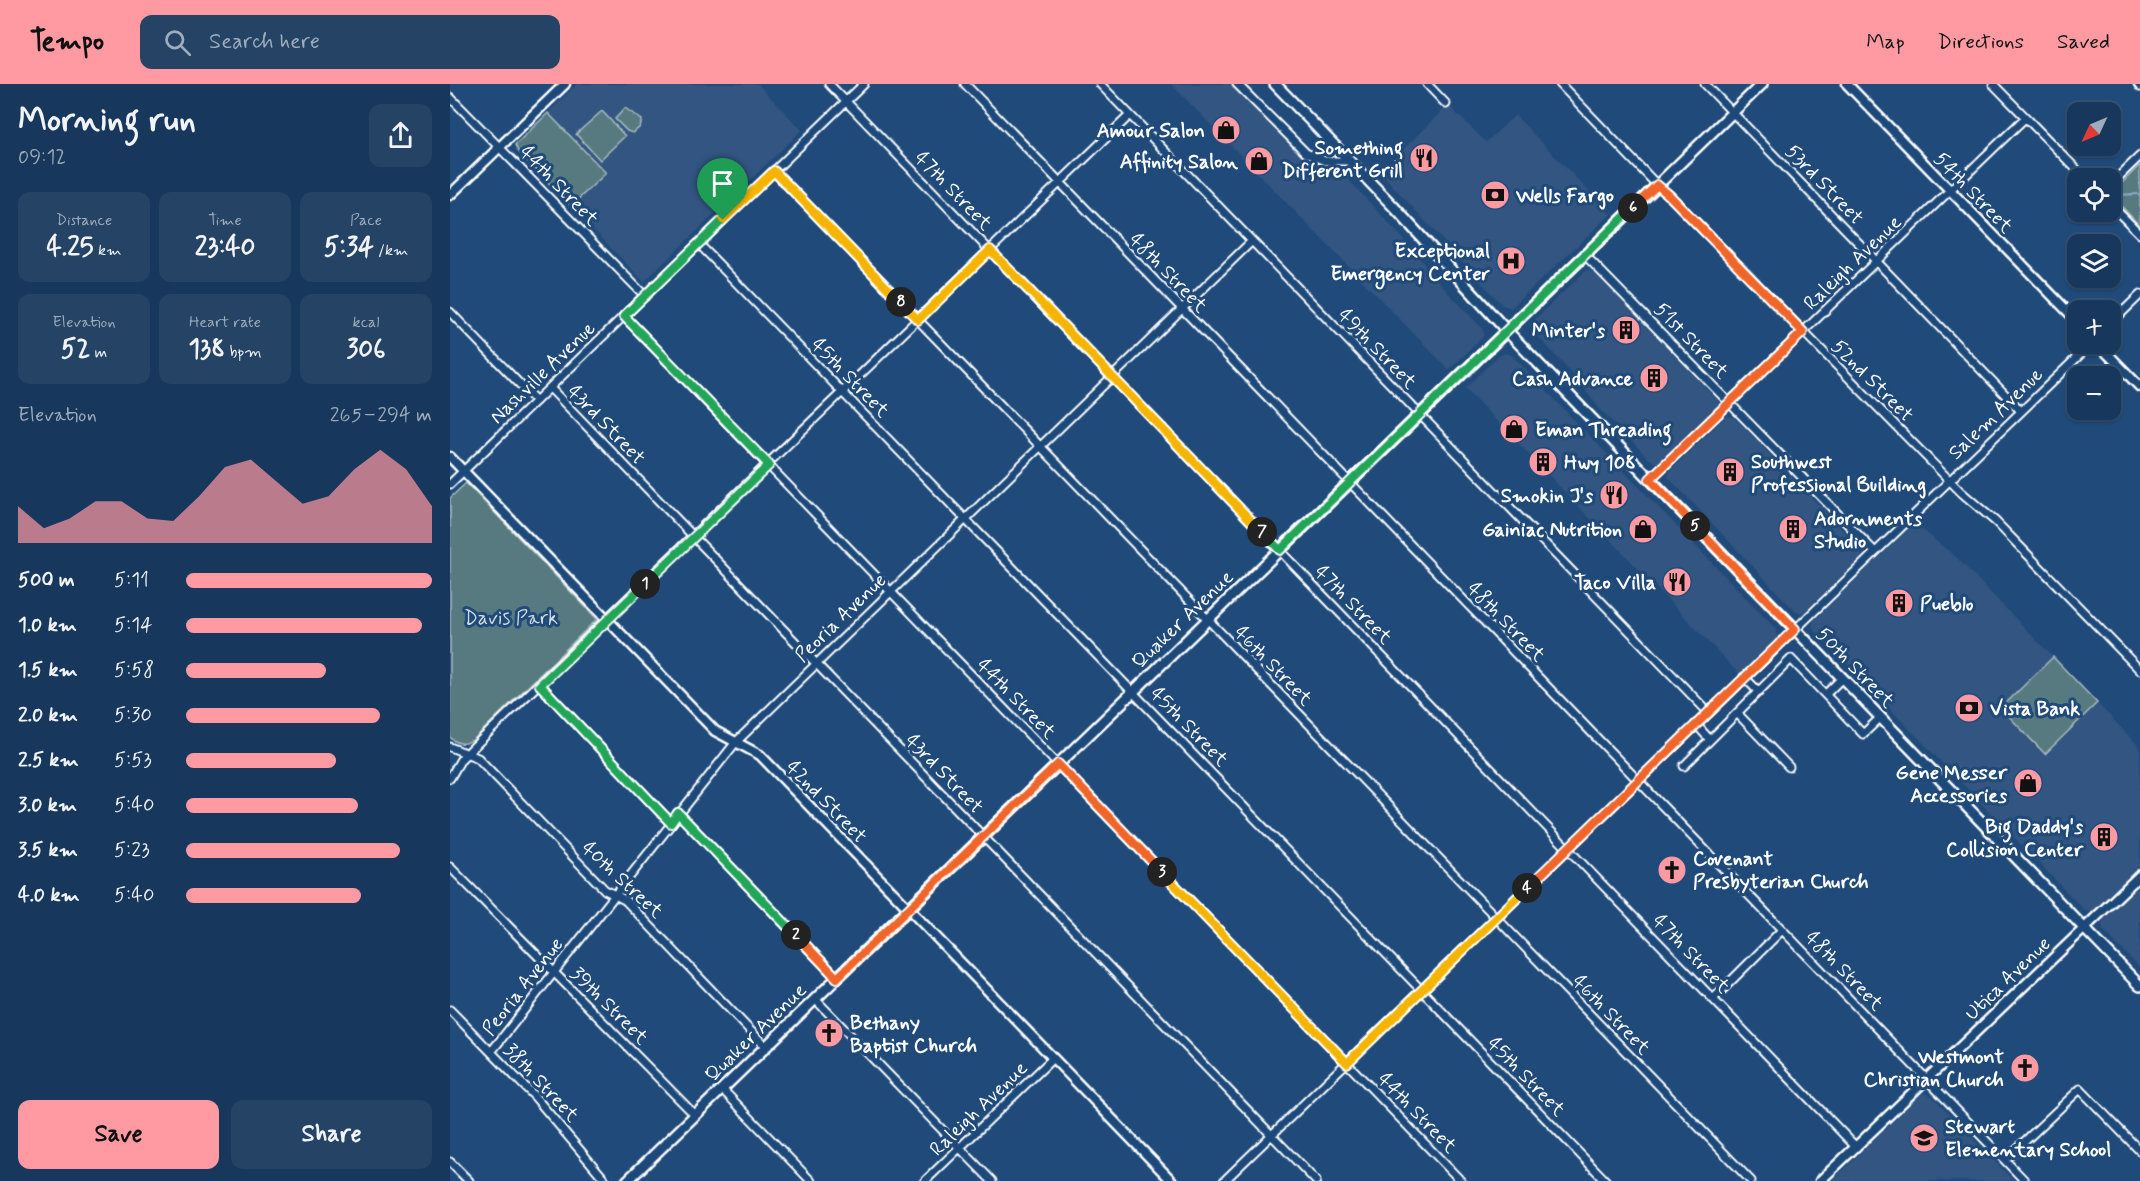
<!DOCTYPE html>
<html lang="en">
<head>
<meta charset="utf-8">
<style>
	:root { --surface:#17385c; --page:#244365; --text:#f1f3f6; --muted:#9eacbb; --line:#365272; --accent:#ff9aa2 }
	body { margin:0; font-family:Mynerve,sans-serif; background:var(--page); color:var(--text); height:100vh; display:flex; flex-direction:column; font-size:22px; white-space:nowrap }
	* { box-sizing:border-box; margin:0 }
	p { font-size:20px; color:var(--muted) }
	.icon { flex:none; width:33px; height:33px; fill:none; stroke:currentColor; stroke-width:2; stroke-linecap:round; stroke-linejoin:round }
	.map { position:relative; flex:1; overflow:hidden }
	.details { display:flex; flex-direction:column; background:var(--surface); width:450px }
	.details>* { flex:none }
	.needle { width:39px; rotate:226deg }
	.controls { position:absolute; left:1617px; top:18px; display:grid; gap:12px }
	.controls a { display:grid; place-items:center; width:54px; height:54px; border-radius:12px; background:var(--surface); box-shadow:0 2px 4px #0004,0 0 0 2px var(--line); font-size:30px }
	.pin { position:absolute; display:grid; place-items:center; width:51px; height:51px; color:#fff; margin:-62px -26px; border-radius:50% 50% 50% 0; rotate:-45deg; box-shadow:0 0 6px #0007 }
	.pin .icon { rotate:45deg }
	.km { position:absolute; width:30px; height:30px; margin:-15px; border-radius:50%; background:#222; color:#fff; font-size:16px; line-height:30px; text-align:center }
	.round { display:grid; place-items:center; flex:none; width:63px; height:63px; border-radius:12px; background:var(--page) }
	.overview { display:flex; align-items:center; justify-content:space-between; height:102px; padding:0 18px }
	h1 { font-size:33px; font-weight:800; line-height:45px }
	.metrics { display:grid; grid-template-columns:repeat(3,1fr); gap:9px; height:102px; padding:6px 18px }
	.metrics div { display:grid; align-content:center; border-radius:12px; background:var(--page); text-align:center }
	.metrics b { font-size:26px; font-weight:800 }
	.metrics small { font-size:16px; font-weight:400 }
	.metrics p { font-size:16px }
	.chart { height:168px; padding:12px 18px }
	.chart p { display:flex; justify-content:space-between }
	.chart svg { width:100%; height:108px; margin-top:6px; fill:var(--accent); opacity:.7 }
	.primary-button { display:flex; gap:12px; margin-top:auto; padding:12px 18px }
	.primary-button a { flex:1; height:69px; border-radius:12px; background:var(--accent); color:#111; font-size:24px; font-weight:800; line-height:69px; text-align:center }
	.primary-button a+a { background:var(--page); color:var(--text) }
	ul { padding:0 18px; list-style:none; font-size:20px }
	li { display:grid; grid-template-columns:96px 72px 1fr; align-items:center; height:45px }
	li i { height:15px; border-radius:8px; background:var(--accent) }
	header { display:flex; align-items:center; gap:36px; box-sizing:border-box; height:84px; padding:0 30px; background:var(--accent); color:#111 }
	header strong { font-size:28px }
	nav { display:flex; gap:33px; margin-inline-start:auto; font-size:21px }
	.search { width:420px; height:54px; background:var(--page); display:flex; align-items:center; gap:15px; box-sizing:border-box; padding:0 21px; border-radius:12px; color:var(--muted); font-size:22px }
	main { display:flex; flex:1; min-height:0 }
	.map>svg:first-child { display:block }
</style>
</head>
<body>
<header>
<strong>Tempo</strong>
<div class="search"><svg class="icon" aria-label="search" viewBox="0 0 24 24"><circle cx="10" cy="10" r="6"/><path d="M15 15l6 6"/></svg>Search here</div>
<nav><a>Map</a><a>Directions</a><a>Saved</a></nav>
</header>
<main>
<section class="details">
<div class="overview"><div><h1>Morning run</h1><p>09:12</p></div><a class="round"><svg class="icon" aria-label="share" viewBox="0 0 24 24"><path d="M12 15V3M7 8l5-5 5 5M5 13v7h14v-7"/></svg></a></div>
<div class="metrics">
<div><p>Distance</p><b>4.25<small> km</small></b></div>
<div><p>Time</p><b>23:40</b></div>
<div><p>Pace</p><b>5:34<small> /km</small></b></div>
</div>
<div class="metrics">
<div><p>Elevation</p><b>52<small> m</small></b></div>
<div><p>Heart rate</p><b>138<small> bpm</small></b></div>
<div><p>kcal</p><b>306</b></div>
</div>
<div class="chart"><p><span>Elevation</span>265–294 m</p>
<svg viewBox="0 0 160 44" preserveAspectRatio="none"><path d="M0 44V29L10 38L20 34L30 27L40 27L50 34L60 35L70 25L80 13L90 10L100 19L110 28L120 25L130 14L140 6L150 14L160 29V44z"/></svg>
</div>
<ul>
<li><b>500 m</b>5:11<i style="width:100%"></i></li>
<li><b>1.0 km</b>5:14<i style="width:96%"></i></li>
<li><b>1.5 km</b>5:58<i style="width:57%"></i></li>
<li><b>2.0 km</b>5:30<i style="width:79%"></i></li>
<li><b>2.5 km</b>5:53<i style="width:61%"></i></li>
<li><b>3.0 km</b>5:40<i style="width:70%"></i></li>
<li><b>3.5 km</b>5:23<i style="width:87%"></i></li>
<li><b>4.0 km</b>5:40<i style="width:71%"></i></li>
</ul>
<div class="primary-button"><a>Save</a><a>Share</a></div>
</section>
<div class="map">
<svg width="1690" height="1097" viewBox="0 0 1690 1097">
	<rect width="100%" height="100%" fill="#1f4a7a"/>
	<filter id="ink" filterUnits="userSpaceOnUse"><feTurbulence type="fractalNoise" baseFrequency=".0167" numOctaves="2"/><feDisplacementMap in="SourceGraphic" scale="12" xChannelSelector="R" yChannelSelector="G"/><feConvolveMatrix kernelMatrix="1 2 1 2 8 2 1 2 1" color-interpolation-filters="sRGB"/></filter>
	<g filter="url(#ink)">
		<!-- built -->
		<path fill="#335481" d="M127 0H308L352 46 194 198 68 68 65 61Z
			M721 0H781L851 71 864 78 880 83 896 93 950 151 997 207 1032 244 1034 250 1032 254 999 286Z
			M998 21 1036 58 1065 31 1161 130 1061 224 1052 221 930 88Z
			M1138 186 1145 189 1268 317 1269 322 1265 326 1211 379H1205L1198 374 1149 324 1123 291 1082 246 1085 235 1134 188Z
			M1055 269 1062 271 1326 545 1327 555 1290 591 1015 304 1048 272Z
			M1276 332 1284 333 1412 466 1411 474 1353 529 1346 528 1218 393 1220 386Z
			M1464 439 1506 473 1603 573 1551 624 1595 669 1647 619 1690 663V782L1643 827H1635L1364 546 1362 542 1364 536Z
			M1690 800V884L1653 846 1652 840 1654 835Z
			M1476 1009 1481 1011 1564 1097H1382L1470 1011Z"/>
		<!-- green -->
		<path fill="#577a7f" stroke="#abbcbf" stroke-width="1.5" d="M175 24 192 36 190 43 183 49 177 47 165 35Z
			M152 27 175 52 150 76 126 50Z
			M98 29 156 89 121 122 68 67 65 61Z
			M1690 81V142L1662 112 1665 106Z
			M16 399 147 535 24 655C15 661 8 661 0 653V414Z
			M1603 573 1647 619 1595 670 1551 624Z"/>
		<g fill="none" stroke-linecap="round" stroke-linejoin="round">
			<!-- stream -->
			<path stroke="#8eadc6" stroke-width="2" d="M1663 111 1690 110"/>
			<!-- minor casing -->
			<g stroke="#fff" stroke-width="11">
				<path id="minor" d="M379 0 1406 1063
					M515 0 1575 1097
					M650 0 1258 628
					M787 0 856 69 875 77H900
					M977 0 996 20
					M1110 0 1207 101 1219 111 1511 408 1546 438 1690 586
					M1255 0 1571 327
					M1543 0 1635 94
					M1688 0 1690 3
					M0 13 195 212
					M324 87 1301 1097
					M1660 101 1690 72
					M1660 120 1690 150
					M249 160 1156 1097
					M1135 171 1425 468
					M0 228 86 317
					M174 232 1011 1097
					M1660 240 1690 211
					M100 304 866 1097
					M1200 395 1575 34
					M0 400 414 0
					M1294 593 1309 608
					M90 601 221 739
					M1376 610 1392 594
					M1287 629 1339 683
					M1246 640 1260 656
					M0 663 28 674 155 806 175 816 316 963
					M1234 682 1341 575 1413 650 1430 634
					M0 694 11 675 680 31
					M228 729 387 894
					M0 783 245 1031
					M365 915 542 1097
					M1263 915 1332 846
					M0 926 85 1013 156 1097
					M41 968 286 658 802 157
					M272 1005 361 1097
					M1555 1076 1630 1005 1690 1067
					M0 1078 19 1097
					M475 1097 603 974
					M774 1097 1641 260"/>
			</g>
			<!-- tertiary casing -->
			<g stroke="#fff" stroke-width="13">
				<path id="tertiary" d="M1397 0 1628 238
					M0 111 115 0
					M1648 260 1690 303
					M0 373 265 647 310 671 722 1097
					M1370 1097 1690 791"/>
			</g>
			<!-- secondary casing -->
			<g stroke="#fff" stroke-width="14">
				<path id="secondary" d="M825 0 944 123 1056 246 1690 902
					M177 1097 1312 0"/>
			</g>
			<!-- minor -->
			<use href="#minor" stroke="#1f4a7a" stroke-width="7"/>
			<!-- tertiary -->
			<use href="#tertiary" stroke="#1f4a7a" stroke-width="8"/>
			<!-- secondary -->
			<use href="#secondary" stroke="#1f4a7a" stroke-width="9"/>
		</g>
	</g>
	<g fill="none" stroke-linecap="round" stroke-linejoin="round" filter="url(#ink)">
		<!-- split-1 casing -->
		<g stroke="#fff" stroke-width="12">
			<path id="split-1" d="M195 500 319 381 174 232 273 136"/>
		</g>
		<!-- split-2 casing -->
		<g stroke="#fff" stroke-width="12">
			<path id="split-2" d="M195 500 90 601 221 739 228 729 346 851"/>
		</g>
		<!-- split-3 casing -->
		<g stroke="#fff" stroke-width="12">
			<path id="split-3" d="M346 851 387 894 608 680 712 788"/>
		</g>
		<!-- split-4 casing -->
		<g stroke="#fff" stroke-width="12">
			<path id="split-4" d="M712 788 897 979 1077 804"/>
		</g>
		<!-- split-5 casing -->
		<g stroke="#fff" stroke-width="12">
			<path id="split-5" d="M1077 804 1345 545 1245 442"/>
		</g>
		<!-- split-6 casing -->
		<g stroke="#fff" stroke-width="12">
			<path id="split-6" d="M1183 124 1207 101 1219 111 1353 248 1200 395 1245 442"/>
		</g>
		<!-- split-7 casing -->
		<g stroke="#fff" stroke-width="12">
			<path id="split-7" d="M812 448 830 466 1183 124"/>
		</g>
		<!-- split-8 casing -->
		<g stroke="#fff" stroke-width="12">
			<path id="split-8" d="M451 218 468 236 540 166 812 448"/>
		</g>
		<!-- split-9 casing -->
		<g stroke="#fff" stroke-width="12">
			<path id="split-9" d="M273 136 324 87 451 218"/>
		</g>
		<!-- split-1 -->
		<use href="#split-1" stroke="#22a559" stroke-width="8"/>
		<!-- split-2 -->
		<use href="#split-2" stroke="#22a559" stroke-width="8"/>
		<!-- split-3 -->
		<use href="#split-3" stroke="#f0652b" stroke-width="8"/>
		<!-- split-4 -->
		<use href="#split-4" stroke="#f5b400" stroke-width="8"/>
		<!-- split-5 -->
		<use href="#split-5" stroke="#f0652b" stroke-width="8"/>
		<!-- split-6 -->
		<use href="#split-6" stroke="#f0652b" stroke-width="8"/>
		<!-- split-7 -->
		<use href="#split-7" stroke="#22a559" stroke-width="8"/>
		<!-- split-8 -->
		<use href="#split-8" stroke="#f5b400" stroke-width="8"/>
		<!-- split-9 -->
		<use href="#split-9" stroke="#f5b400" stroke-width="8"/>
	</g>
	<!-- icons -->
	<defs>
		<g id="shop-disc" transform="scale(1.5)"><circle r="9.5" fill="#ff9aa2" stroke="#1f4a7a"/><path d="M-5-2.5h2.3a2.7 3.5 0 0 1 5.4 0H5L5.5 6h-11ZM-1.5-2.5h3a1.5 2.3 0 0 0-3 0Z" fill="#111"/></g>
		<g id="restaurant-disc" transform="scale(1.5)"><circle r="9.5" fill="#ff9aa2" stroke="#1f4a7a"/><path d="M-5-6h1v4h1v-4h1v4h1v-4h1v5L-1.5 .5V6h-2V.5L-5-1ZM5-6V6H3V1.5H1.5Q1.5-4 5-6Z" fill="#111"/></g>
		<g id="bank-disc" transform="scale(1.5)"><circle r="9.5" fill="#ff9aa2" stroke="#1f4a7a"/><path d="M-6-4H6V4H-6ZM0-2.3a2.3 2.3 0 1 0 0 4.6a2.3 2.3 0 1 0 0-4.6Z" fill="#111"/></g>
		<g id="hospital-disc" transform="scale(1.5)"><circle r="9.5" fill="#ff9aa2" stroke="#1f4a7a"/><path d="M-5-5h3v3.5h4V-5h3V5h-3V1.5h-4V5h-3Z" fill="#111"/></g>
		<g id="building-disc" transform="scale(1.5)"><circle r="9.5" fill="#ff9aa2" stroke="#1f4a7a"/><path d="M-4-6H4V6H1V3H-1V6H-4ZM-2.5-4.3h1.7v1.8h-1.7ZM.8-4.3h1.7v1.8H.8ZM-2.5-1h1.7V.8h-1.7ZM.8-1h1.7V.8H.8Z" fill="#111"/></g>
		<g id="church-disc" transform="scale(1.5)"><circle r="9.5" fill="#ff9aa2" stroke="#1f4a7a"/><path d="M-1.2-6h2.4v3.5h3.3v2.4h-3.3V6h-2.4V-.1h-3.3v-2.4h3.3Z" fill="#111"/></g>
		<g id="school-disc" transform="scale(1.5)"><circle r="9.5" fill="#ff9aa2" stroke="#1f4a7a"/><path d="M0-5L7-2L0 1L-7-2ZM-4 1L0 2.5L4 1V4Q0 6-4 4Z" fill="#111"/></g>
	</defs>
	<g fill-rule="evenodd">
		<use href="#shop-disc" x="776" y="46"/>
		<use href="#restaurant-disc" x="974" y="74"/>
		<use href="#shop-disc" x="809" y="77"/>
		<use href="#bank-disc" x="1045" y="111"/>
		<use href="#hospital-disc" x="1061" y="177"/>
		<use href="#building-disc" x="1176" y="246"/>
		<use href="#building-disc" x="1204" y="294"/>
		<use href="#shop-disc" x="1064" y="345"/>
		<use href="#building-disc" x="1093" y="378"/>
		<use href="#building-disc" x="1280" y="388"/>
		<use href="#restaurant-disc" x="1164" y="411"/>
		<use href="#shop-disc" x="1193" y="445"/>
		<use href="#building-disc" x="1343" y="445"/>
		<use href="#restaurant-disc" x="1227" y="498"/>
		<use href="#building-disc" x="1449" y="519"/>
		<use href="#bank-disc" x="1519" y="624"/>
		<use href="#shop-disc" x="1578" y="699"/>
		<use href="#building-disc" x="1654" y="753"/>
		<use href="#church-disc" x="1222" y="786"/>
		<use href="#church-disc" x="379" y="949"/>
		<use href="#church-disc" x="1575" y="984"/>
		<use href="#school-disc" x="1474" y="1054"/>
	</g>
	<g text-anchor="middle" stroke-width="6" stroke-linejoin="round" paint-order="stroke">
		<!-- poi labels -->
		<g font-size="20" font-weight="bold" fill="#fff" stroke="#1f4a7a" text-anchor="end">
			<text x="755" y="53">Amour Salon</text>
			<text x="953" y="70">Something<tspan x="953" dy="23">Different Grill</tspan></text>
			<text x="788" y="84">Affinity Salon</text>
			<text x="1066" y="118" text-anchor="start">Wells Fargo</text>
			<text x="1040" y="173">Exceptional<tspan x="1040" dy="23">Emergency Center</tspan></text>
			<text x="1155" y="253">Minter's</text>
			<text x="1183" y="301">Cash Advance</text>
			<text x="1085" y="352" text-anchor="start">Eman Threading</text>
			<text x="1301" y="384" text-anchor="start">Southwest<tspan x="1301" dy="23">Professional Building</tspan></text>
			<text x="1114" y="385" text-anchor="start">Hwy 108</text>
			<text x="1143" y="418">Smokin J's</text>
			<text x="1364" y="441" text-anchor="start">Adornments<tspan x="1364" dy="23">Studio</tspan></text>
			<text x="1172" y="452">Gainiac Nutrition</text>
			<text x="1206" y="505">Taco Villa</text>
			<text x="1470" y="526" text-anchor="start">Pueblo</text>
			<text x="1540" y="631" text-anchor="start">Vista Bank</text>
			<text x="1557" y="695">Gene Messer<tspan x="1557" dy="23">Accessories</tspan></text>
			<text x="1633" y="749">Big Daddy's<tspan x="1633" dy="23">Collision Center</tspan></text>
			<text x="1243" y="781" text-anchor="start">Covenant<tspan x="1243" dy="23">Presbyterian Church</tspan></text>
			<text x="400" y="945" text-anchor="start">Bethany<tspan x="400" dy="23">Baptist Church</tspan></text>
			<text x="1554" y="979">Westmont<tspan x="1554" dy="23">Christian Church</tspan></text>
			<text x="1495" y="1049" text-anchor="start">Stewart<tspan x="1495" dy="23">Elementary School</tspan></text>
		</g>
		<!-- street labels -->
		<g font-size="20" fill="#fff" stroke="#1f4a7a">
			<text transform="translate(1375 100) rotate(46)" y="7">53rd Street</text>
			<text transform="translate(110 101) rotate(46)" y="7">44th Street</text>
			<text transform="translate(504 106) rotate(46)" y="7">47th Street</text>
			<text transform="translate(1524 108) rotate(46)" y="7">54th Street</text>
			<text transform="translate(1402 178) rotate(-44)" y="7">Raleigh Avenue</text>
			<text transform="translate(719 188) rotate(46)" y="7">48th Street</text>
			<text transform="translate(1242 256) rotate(46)" y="7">51st Street</text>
			<text transform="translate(928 264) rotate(46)" y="7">49th Street</text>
			<text transform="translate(92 288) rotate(-44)" y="7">Nashville Avenue</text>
			<text transform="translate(401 293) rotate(46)" y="7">45th Street</text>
			<text transform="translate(1423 296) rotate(45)" y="7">52nd Street</text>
			<text transform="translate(1545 329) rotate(-44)" y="7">Salem Avenue</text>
			<text transform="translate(157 340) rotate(46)" y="7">43rd Street</text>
			<text transform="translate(904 520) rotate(46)" y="7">47th Street</text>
			<text transform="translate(390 533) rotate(-44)" y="7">Peoria Avenue</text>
			<text transform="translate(732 535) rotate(-44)" y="7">Quaker Avenue</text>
			<text transform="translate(1057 537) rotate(46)" y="7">48th Street</text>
			<text transform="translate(824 581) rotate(46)" y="7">46th Street</text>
			<text transform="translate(1406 583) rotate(46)" y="7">50th Street</text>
			<text transform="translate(567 614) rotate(46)" y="7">44th Street</text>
			<text transform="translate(740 642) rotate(46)" y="7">45th Street</text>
			<text transform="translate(495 689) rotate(46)" y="7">43rd Street</text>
			<text transform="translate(377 717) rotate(46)" y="7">42nd Street</text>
			<text transform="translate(173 795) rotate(43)" y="7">40th Street</text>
			<text transform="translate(1242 869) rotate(46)" y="7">47th Street</text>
			<text transform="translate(1395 886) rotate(46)" y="7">48th Street</text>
			<text transform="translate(1557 894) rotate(-44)" y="7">Utica Avenue</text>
			<text transform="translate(72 902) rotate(-52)" y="7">Peoria Avenue</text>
			<text transform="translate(160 921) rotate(45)" y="7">39th Street</text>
			<text transform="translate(1162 930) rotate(46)" y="7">46th Street</text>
			<text transform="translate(305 948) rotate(-44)" y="7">Quaker Avenue</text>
			<text transform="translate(1077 992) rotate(46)" y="7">45th Street</text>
			<text transform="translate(92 998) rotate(47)" y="7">38th Street</text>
			<text transform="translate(528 1024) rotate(-44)" y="7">Raleigh Avenue</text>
			<text transform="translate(968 1028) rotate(46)" y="7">44th Street</text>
		</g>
		<!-- park labels -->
		<g font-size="20" fill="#d5dedf" stroke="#1f4a7a">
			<text x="61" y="540">Davis Park</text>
		</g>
	</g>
</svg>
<div class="controls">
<a><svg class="needle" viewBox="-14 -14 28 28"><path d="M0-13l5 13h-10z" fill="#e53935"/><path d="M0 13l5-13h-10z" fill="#9eacbb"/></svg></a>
<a><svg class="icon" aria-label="locate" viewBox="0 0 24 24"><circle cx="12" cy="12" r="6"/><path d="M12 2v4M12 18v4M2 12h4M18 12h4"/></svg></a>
<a><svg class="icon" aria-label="layers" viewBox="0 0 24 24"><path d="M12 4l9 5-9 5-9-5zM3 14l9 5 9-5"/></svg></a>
<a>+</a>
<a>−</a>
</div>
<div class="pin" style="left:273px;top:136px;background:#1e9e55"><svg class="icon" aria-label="arrive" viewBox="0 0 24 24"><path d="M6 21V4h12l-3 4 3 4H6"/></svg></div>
<b class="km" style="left:195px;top:500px">1</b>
<b class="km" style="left:346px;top:851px">2</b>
<b class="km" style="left:712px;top:788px">3</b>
<b class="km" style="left:1077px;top:804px">4</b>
<b class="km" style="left:1245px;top:442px">5</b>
<b class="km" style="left:1183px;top:124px">6</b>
<b class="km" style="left:812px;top:448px">7</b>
<b class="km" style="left:451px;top:218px">8</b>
</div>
</main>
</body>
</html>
